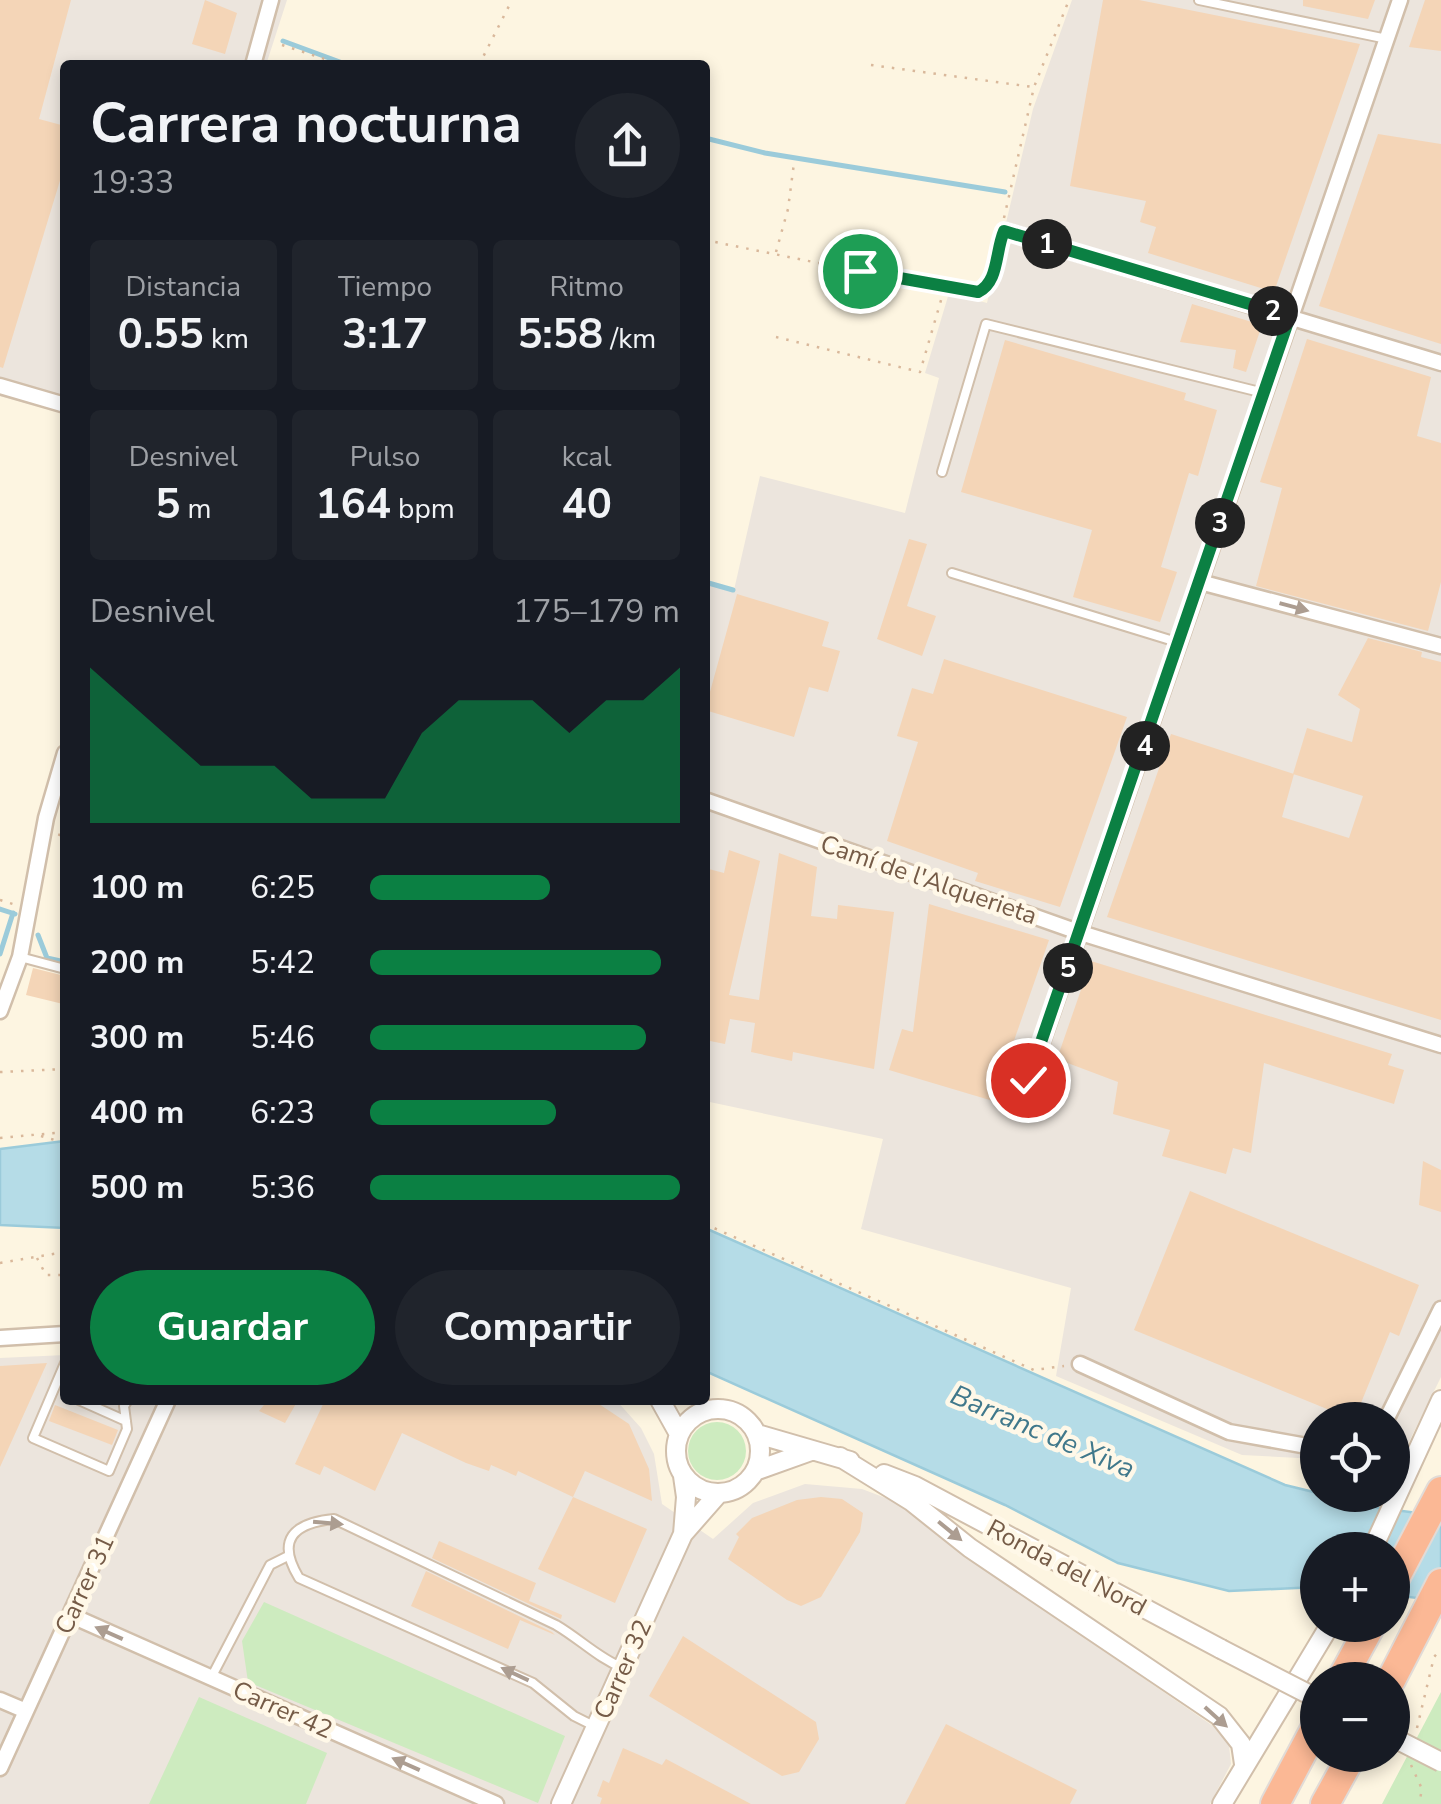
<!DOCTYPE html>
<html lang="es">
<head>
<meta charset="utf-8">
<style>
	:root { --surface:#171b24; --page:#20242c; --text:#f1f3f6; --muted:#9ea1a6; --accent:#0b8043 }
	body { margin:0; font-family:"Nunito Sans",sans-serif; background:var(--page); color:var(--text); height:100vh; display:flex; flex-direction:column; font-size:38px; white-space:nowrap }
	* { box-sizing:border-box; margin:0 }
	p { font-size:32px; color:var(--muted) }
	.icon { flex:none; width:55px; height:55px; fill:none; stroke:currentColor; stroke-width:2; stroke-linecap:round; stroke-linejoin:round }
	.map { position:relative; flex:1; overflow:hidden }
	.drawer { position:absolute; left:60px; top:60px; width:650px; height:1345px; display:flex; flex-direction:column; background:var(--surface); border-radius:10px; box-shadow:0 5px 15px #0003 }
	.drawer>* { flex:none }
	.controls { position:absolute; left:1300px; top:1402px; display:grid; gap:20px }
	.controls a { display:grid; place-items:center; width:110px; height:110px; border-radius:50%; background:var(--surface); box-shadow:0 5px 15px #0003; font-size:50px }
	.pin { position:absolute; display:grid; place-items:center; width:85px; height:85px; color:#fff; margin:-42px; border:5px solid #fff; border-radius:50%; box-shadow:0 2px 10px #0007 }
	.km { position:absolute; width:50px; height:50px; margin:-25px; border-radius:50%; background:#222; color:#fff; font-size:28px; line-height:50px; text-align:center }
	.round { display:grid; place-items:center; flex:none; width:105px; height:105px; border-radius:52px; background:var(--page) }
	.head { display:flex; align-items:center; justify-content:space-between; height:170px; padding:0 30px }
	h1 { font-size:55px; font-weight:700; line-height:75px }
	.figures { display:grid; grid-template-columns:repeat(3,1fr); gap:15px; height:170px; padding:10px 30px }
	.figures div { display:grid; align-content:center; border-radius:10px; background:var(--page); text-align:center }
	.figures b { font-size:42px; font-weight:700 }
	.figures small { font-size:28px; font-weight:400 }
	.figures p { font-size:28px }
	.chart { height:280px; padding:20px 30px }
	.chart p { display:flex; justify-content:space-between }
	.chart svg { width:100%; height:180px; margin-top:10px; fill:var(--accent); opacity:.7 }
	.button { display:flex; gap:20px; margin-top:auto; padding:20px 30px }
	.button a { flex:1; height:115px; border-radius:60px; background:var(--accent); color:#fff; font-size:40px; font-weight:700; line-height:115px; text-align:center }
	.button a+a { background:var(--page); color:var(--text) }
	ul { padding:0 30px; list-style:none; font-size:32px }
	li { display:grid; grid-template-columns:160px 120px 1fr; align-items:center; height:75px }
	li i { height:25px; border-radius:12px; background:var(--accent) }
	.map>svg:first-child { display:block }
</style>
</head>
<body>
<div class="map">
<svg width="1441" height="1804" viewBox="0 0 1441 1804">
	<rect width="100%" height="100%" fill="#fdf5e1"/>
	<!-- industrial -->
	<path fill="#ece5dd" d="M0 0H287L266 65H65V414L0 396Z
		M1072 0H1441V1377L1399 1462H1393L1392 1420H1318L1317 1459 1242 1455 1056 1376 1071 1288 861 1229 883 1139 705 1101V582L734 590 760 476 905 513 939 378 925 373 949 293 987 303 1033 109Z
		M65 1355V1400H616L641 1428 654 1454 662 1504 713 1539 753 1503 805 1484 862 1489 904 1505 969 1558 1213 1726 1229 1745 1231 1764 1210 1804H0V1358Z"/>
	<!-- green -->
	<path fill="#cdebbf" d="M688 1451a29 29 0 1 1 58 0a29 29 0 1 1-58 0Z
		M264 1602 565 1736 538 1803 248 1682 242 1641Z
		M1441 1692V1804H1382Z
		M199 1697 327 1753 306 1804H149Z"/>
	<!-- water -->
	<path fill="#b5dce7" stroke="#9bcbda" stroke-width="2.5" d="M65 1141V1228L0 1225V1149Z
		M705 1228 1285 1485 1379 1508 1441 1516V1601L1393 1595 1392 1550H1318L1317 1587 1229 1591 1118 1563 1005 1505 705 1371Z"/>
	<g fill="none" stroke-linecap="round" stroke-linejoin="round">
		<!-- stream -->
		<path stroke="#9bcbda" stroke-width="5" d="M283 41 348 65
			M705 138 765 153 1005 192
			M705 582 733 590
			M0 909 15 914
			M38 935 47 958 65 962
			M0 954 13 913"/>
	</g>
	<!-- building -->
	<path fill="#f4d5b7" d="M0 0H71L39 119 65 126V175L62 174 3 368 0 367Z
		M205 0 237 13 225 54 192 44Z
		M1103 0H1139L1360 44 1274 292 1148 253 1156 227 1140 222 1146 201 1070 186Z
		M1303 0H1375L1368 19 1303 6Z
		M1425 0H1441V51L1409 47Z
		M1378 134 1441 144V344L1319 306Z
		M1192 304 1262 325 1246 372 1233 368 1236 350 1180 342Z
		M1307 339 1431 377 1417 436 1441 443V582L1428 631 1256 586 1282 488 1260 482Z
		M1005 340 1186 393 1184 400 1217 410 1198 476 1189 473 1161 567 1177 572 1160 622 1073 597 1092 530 961 492Z
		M909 539 927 544 907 606 936 616 922 656 877 639Z
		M737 594 829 622 822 646 840 651 828 692 809 687 794 737 705 710Z
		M1368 638 1422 652 1421 657 1441 662V1020L1107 917 1171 734 1294 774 1282 817 1349 838 1363 796 1293 774 1307 728 1352 742 1360 709 1338 695Z
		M944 659 1127 717 1060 907 975 881 978 873 887 841 918 742 897 736 912 688 933 694Z
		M729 850 760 861 729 995 759 1000 779 853 817 867 811 916 837 919 838 905 894 912 874 1069 793 1052 792 1061 751 1052 755 1023 730 1019 725 1044 705 1040V868L724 873Z
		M929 904 1049 940 993 1101 889 1070 902 1029 913 1032Z
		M1091 961 1392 1054 1388 1065 1404 1070 1394 1104 1264 1063 1251 1153 1233 1148 1226 1174 1162 1156 1170 1130 1113 1114 1118 1082 1057 1059Z
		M33 968 65 976 63 1004 26 995Z
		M1423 1161 1441 1170V1212L1419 1205Z
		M1190 1191 1419 1285 1399 1336 1390 1332 1354 1420 1134 1330Z
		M47 1363 0 1467V1366Z
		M268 1400H298L285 1423 259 1411Z
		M325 1400H593L629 1424 649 1469 652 1501 585 1471 573 1497 518 1471 516 1476 491 1465 489 1471 466 1463 402 1433 375 1491 324 1466 320 1475 295 1464Z
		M55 1405 118 1430 112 1445 49 1421Z
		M573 1497 647 1529 615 1603 538 1569Z
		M821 1497 842 1499 863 1513 860 1532 821 1597 801 1606 787 1600 728 1559 739 1537 736 1534 752 1518 797 1500Z
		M439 1541 536 1583 529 1601 562 1615 561 1619 432 1558Z
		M426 1571 552 1632 555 1635 520 1620 508 1649 411 1606Z
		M683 1636 816 1722 819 1739 799 1772 782 1776 649 1696Z
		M946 1724 1077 1790 1070 1804H905Z
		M623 1748 662 1765 666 1759 751 1804H600L602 1798 597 1796 603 1780 609 1783Z"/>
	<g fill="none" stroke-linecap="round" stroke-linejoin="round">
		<!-- service casing -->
		<g stroke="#d1bfab" stroke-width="12">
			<path id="service" d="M1199 0 1387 39
				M942 472 986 324 1264 393
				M952 573 1180 643
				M20 957 65 969
				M65 1363 33 1438 109 1471 127 1429 124 1406 128 1400
				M79 1400 126 1421
				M211 1678 270 1565 288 1556
				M596 1727 574 1716 533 1683 299 1578C276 1540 293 1523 334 1519L556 1625C580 1639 598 1658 623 1668"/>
		</g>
		<!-- minor casing -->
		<g stroke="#d1bfab" stroke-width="19">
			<path id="minor" d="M253 65 271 0
				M1005 231 1441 363
				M0 386 65 405
				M1200 582 1441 646
				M705 800 1081 933 1441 1045
				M0 1011 20 957 46 818 65 753
				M1020 1106 1400 0
				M0 1338 65 1334
				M1080 1364 1229 1432 1318 1448
				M1386 1420 1441 1309
				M70 1615 496 1804
				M0 1700 26 1711
				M0 1768 168 1400"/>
		</g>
		<!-- tertiary casing -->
		<g stroke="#d1bfab" stroke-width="22">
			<path id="tertiary" d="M660 1400 679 1434
				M676 1451a42 42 0 1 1 84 0a42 42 0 1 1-84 0Z
				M757 1434 850 1461
				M840 1457 911 1501 970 1548 1219 1716 1241 1744 1244 1764
				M755 1471 811 1451
				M884 1474 915 1486 1221 1649
				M683 1534 719 1493
				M1372 1550 1441 1400
				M561 1804 683 1534 686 1497 683 1476
				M1222 1804 1330 1625"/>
		</g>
		<!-- motorway casing -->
		<g stroke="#e1dbd7" stroke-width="32">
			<path id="motorway" d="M1392 1584 1441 1491
				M1341 1680 1371 1625
				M1391 1680 1441 1583
				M1275 1804 1318 1723
				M1325 1804 1352 1755"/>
		</g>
		<!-- path -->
		<path stroke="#d9b89b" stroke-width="2.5" stroke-dasharray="2.5 8" stroke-linecap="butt" d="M282 45 343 65
			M479 65 512 0
			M871 65 1033 87
			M1004 218 1034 87 1069 0
			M705 240 971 294 989 285 998 245
			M776 252 788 209 794 163
			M776 337 920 372 944 290
			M59 836 65 818
			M0 900 13 904
			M0 1072 65 1069
			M41 1136 65 1143
			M0 1138 65 1132
			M705 1224 1034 1370 1064 1366
			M37 1258 46 1275H65
			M0 1263 65 1252
			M1417 1728 1434 1657 1441 1649
			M1411 1765 1422 1789 1419 1804"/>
		<!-- service -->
		<use href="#service" stroke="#fff" stroke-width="8"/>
		<!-- minor -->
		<use href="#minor" stroke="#fff" stroke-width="14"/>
		<!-- tertiary -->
		<use href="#tertiary" stroke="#fff" stroke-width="18"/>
		<!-- motorway -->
		<use href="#motorway" stroke="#fbb895" stroke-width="28"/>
		<!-- tertiary-bridge casing -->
		<g stroke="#d1bfab" stroke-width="22" stroke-linecap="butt">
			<path id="tertiary-bridge" d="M1221 1649 1318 1699
				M1392 1737 1441 1762"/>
		</g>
		<!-- tertiary-bridge -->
		<use href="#tertiary-bridge" stroke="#fff" stroke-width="18"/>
	</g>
	<!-- one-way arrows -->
	<defs><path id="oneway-solid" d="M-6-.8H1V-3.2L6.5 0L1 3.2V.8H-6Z" transform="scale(2.5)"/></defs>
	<g fill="#ac9d91">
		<use href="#oneway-solid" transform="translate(1294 607) rotate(15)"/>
		<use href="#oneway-solid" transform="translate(328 1523) rotate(5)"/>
		<use href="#oneway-solid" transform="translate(950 1531) rotate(39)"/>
		<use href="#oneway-solid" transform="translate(109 1633) rotate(-156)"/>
		<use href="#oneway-solid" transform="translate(515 1674) rotate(-155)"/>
		<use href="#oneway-solid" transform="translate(1216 1717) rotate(42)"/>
		<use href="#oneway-solid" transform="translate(406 1764) rotate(-156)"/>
	</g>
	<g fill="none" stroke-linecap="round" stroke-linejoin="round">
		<!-- route casing -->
		<g stroke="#fff" stroke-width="20">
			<path id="route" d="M860 271 978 292C999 282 995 252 1004 231L1290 316 1028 1080"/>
		</g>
		<!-- route -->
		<use href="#route" stroke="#0b8043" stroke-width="12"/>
	</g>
	<g text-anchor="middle" stroke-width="9" stroke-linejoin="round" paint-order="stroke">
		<!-- street labels -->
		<g font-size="25" fill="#755b47" stroke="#fff8e8">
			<text transform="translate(929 879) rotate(19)" y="9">Camí de l'Alquerieta</text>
			<text transform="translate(1067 1567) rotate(28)" y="9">Ronda del Nord</text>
			<text transform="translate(84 1584) rotate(-65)" y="9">Carrer 31</text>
			<text transform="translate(622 1669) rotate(-66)" y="9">Carrer 32</text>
			<text transform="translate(283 1709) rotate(24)" y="9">Carrer 42</text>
		</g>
		<!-- water labels -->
		<g font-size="28" font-style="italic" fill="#40788b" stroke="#fff8e8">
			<text transform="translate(1043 1431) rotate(23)" y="10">Barranc de Xiva</text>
		</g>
	</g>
</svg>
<div class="controls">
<a><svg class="icon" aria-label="locate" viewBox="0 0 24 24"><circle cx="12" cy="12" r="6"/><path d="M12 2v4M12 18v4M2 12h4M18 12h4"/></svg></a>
<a>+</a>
<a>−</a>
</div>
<div class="pin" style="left:860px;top:271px;background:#1e9e55"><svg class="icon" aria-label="arrive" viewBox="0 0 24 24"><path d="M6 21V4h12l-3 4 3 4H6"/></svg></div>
<div class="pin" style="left:1028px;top:1080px;background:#d93025"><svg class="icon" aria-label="check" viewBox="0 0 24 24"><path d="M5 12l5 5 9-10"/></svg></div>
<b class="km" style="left:1047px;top:244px">1</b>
<b class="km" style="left:1273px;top:311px">2</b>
<b class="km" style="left:1220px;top:523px">3</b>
<b class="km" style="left:1145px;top:746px">4</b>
<b class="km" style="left:1068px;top:968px">5</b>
<section class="drawer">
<div class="head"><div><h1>Carrera nocturna</h1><p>19:33</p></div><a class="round"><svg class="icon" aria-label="share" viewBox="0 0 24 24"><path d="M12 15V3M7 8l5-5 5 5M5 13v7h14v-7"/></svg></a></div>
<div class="figures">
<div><p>Distancia</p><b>0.55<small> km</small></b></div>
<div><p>Tiempo</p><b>3:17</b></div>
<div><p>Ritmo</p><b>5:58<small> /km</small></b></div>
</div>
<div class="figures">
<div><p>Desnivel</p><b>5<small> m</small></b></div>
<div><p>Pulso</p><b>164<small> bpm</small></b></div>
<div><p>kcal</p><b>40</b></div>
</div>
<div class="chart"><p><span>Desnivel</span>175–179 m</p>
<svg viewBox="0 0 160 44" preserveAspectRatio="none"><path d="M0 44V6L10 14L20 22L30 30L40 30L50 30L60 38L70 38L80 38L90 22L100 14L110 14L120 14L130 22L140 14L150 14L160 6V44z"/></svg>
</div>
<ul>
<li><b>100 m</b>6:25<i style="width:58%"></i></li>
<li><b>200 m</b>5:42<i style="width:94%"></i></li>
<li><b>300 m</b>5:46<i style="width:89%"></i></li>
<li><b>400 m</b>6:23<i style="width:60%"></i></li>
<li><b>500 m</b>5:36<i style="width:100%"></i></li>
</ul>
<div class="button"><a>Guardar</a><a>Compartir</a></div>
</section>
</div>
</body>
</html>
